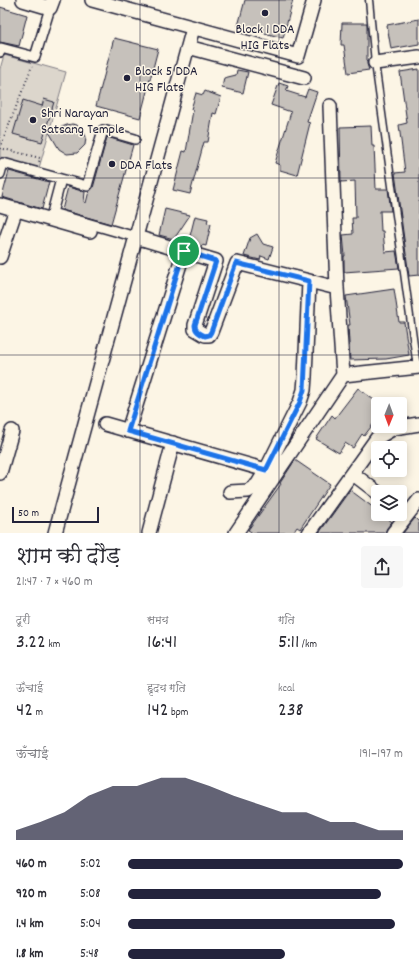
<!DOCTYPE html>
<html lang="hi">
<head>
<meta charset="utf-8">
<style>
	:root { --surface:#fff; --page:#f7f7f7; --text:#2b2b33; --muted:#7c7c81; --accent:#22223b }
	body { margin:0; font-family:Dekko,"Playpen Sans Deva",sans-serif; background:var(--page); color:var(--text); height:100vh; display:flex; flex-direction:column; font-size:15px; white-space:nowrap }
	* { box-sizing:border-box; margin:0 }
	p { font-size:13px; color:var(--muted) }
	.icon { flex:none; width:22px; height:22px; fill:none; stroke:currentColor; stroke-width:2; stroke-linecap:round; stroke-linejoin:round }
	.map { position:relative; height:533px; overflow:hidden }
	.side { display:flex; flex-direction:column; background:var(--surface); flex:1 }
	.side>* { flex:none }
	.needle { width:26px; rotate:181deg }
	.buttons { position:absolute; left:371px; top:397px; display:grid; gap:8px }
	.buttons a { display:grid; place-items:center; width:36px; height:36px; border-radius:4px; background:var(--surface); box-shadow:0 2px 10px #0003; font-size:20px }
	.scale { position:absolute; left:12px; bottom:10px; width:87px; box-sizing:border-box; padding-left:4px; border:2px solid #22223b; border-top:0; font-size:11px; line-height:14px; white-space:nowrap; color:#22223b; -webkit-text-stroke:3px #fcf5e5; paint-order:stroke }
	.pin { position:absolute; display:grid; place-items:center; width:34px; height:34px; color:#fff; margin:-17px; border:2px solid #fff; border-radius:50%; box-shadow:0 1px 4px #0007 }
	.round { display:grid; place-items:center; flex:none; width:42px; height:42px; border-radius:4px; background:var(--page) }
	.headline { display:flex; align-items:center; justify-content:space-between; height:68px; padding:0 16px }
	h1 { font-size:22px; font-weight:600; line-height:30px }
	.figures { display:grid; grid-template-columns:repeat(3,1fr); gap:6px; height:68px; padding:4px 16px }
	.figures div { display:grid; align-content:center }
	.figures b { font-size:20px; font-weight:600 }
	.figures small { font-size:11px; font-weight:400 }
	.figures p { font-size:11px }
	.chart { height:112px; padding:8px 16px }
	.chart p { display:flex; justify-content:space-between }
	.chart svg { width:100%; height:72px; margin-top:4px; fill:var(--accent); opacity:.7 }
	ul { padding:0 16px; list-style:none; font-size:13px }
	li { display:grid; grid-template-columns:64px 48px 1fr; align-items:center; height:30px }
	li i { height:10px; border-radius:5px; background:var(--accent) }
	.map>svg:first-child { display:block }
</style>
</head>
<body>
<div class="map">
<svg width="419" height="533" viewBox="0 0 419 533">
	<rect width="100%" height="100%" fill="#fcf5e5"/>
	<filter id="ink" filterUnits="userSpaceOnUse"><feTurbulence type="fractalNoise" baseFrequency=".025" numOctaves="2"/><feDisplacementMap in="SourceGraphic" scale="8" xChannelSelector="R" yChannelSelector="G"/><feConvolveMatrix kernelMatrix="1 2 1 2 8 2 1 2 1" color-interpolation-filters="sRGB"/></filter>
	<g filter="url(#ink)">
		<!-- green -->
		<path fill="#dcd6cc" stroke="#7f7c84" d="M4 55 66 72 39 168 0 157V69Z"/>
		<!-- building -->
		<path fill="#c6c1bb" stroke="#22223b" d="M245 0H293L283 38 238 26Z
			M0 7 27 15 19 46 0 42Z
			M419 19V44L391 49 387 25Z
			M342 23H367V64L369 70 348 73 344 45H341Z
			M114 38 158 49 140 118 96 106Z
			M419 69V275L409 276 395 173 405 172 399 125 407 123 400 72Z
			M237 70 248 72 243 93 222 88 224 78 236 75Z
			M279 83 288 86 286 91 305 97 308 89 317 92 307 122 310 123 297 175 280 170V165L275 163 291 112 271 105Z
			M205 91 221 97 216 114 213 113 208 142H204L190 194 173 190 183 151 186 152 193 110 191 109 196 93 203 95Z
			M44 99 54 102 42 142 13 134 23 100 42 106Z
			M72 124 77 125 84 132 86 137 85 145 77 153 67 154 59 149 49 132 67 125Z
			M371 126 372 146H374L376 189H388L391 211H380L381 231H383L385 252 396 251 399 268 344 272V256H345L343 235 353 234 352 218H356L355 181 341 182 340 127Z
			M107 137 133 145 111 224 62 210 68 187 85 192 84 202 86 203 89 191 93 188Z
			M9 171 49 182 42 209 2 197Z
			M165 209 190 215 174 239 159 235Z
			M195 216 208 219 207 223 211 224 206 246 202 245 201 248 188 244Z
			M257 234 263 244 273 247 269 259 261 256 260 260 244 256 250 238Z
			M394 289 399 322H404L409 355 386 359 350 360 348 325H350L346 296Z
			M358 388 378 403V418L364 436 362 434 353 448 345 443 339 453 316 439 332 415 335 418Z
			M295 460 330 484 300 529 297 527 293 533H253L248 530 281 484 280 483Z
			M350 490 378 511V514H382L392 522 387 528 385 533H319Z
			M415 518 419 522V533H403Z"/>
		<g fill="none" stroke-linecap="round" stroke-linejoin="round">
			<!-- service casing -->
			<g stroke="#22223b" stroke-width="9">
				<path id="service" d="M369 0 375 63 417 367"/>
			</g>
			<!-- pedestrian casing -->
			<g stroke="#22223b" stroke-width="12">
				<path id="pedestrian" d="M0 52 1 48 35 57 50 8
					M0 174 3 163 61 179 52 213 136 237
					M61 179 87 186 103 130 135 139"/>
			</g>
			<!-- minor casing -->
			<g stroke="#22223b" stroke-width="16">
				<path id="minor" d="M23 0 50 8 53 0
					M92 0 298 56 314 0
					M188 47 304 78
					M375 63 419 57
					M0 205 90 231
					M136 237 216 261 195 325V329L205 335H209L211 332 237 263 337 288
					M0 257 16 209
					M343 375 419 367
					M105 424 266 470
					M128 431 184 251
					M0 473 12 431
					M352 473 378 493
					M230 492 248 491 257 485 266 470 300 402 304 390 305 377 309 281
					M55 533 193 28
					M149 533 173 443
					M236 533 343 375 337 288 330 106
					M309 533 377 438 394 428 419 424
					M393 533 419 500"/>
			</g>
			<!-- path -->
			<path stroke="#22223b" stroke-width="2" stroke-dasharray="1 3" stroke-linecap="butt" d="M0 148 32 66
				M0 148 40 158 39 162"/>
			<!-- service -->
			<use href="#service" stroke="#fcf5e5" stroke-width="6"/>
			<!-- pedestrian -->
			<use href="#pedestrian" stroke="#fcf5e5" stroke-width="9"/>
			<!-- minor -->
			<use href="#minor" stroke="#fcf5e5" stroke-width="13"/>
		</g>
	</g>
	<g fill="none" stroke-linecap="round" stroke-linejoin="round" filter="url(#ink)">
		<!-- route casing -->
		<g stroke="#fff" stroke-width="8">
			<path id="route" d="M184 251 216 261 195 325C195 331 199 333 205 336L209 335 211 332 236 263 309 281 304 390 300 402 266 470 128 431Z"/>
		</g>
		<!-- route -->
		<use href="#route" stroke="#1a73e8" stroke-width="5"/>
	</g>
	<!-- grid -->
	<path fill="none" stroke="#22223b" stroke-width="1" stroke-opacity="0.55" d="M140 0V533M279 0V533M0 178H419M0 355H419"/>
	<!-- markers -->
	<g fill="#22223b" stroke="#fcf5e5" stroke-width="1.5">
		<circle cx="265" cy="13" r="4"/>
		<circle cx="127" cy="78" r="4"/>
		<circle cx="33" cy="120" r="4"/>
		<circle cx="112" cy="164" r="4"/>
	</g>
	<g text-anchor="middle" stroke-width="3" stroke-linejoin="round" paint-order="stroke">
		<!-- poi labels -->
		<g font-size="14" fill="#22223b" stroke="#fcf5e5" text-anchor="start">
			<text x="265" y="33" text-anchor="middle">Block 1 DDA<tspan x="265" dy="16">HIG Flats</tspan></text>
			<text x="135" y="75">Block 5 DDA<tspan x="135" dy="16">HIG Flats</tspan></text>
			<text x="41" y="117">Shri Narayan<tspan x="41" dy="16">Satsang Temple</tspan></text>
			<text x="120" y="169">DDA Flats</text>
		</g>
	</g>
</svg>
<div class="buttons">
<a><svg class="needle" viewBox="-14 -14 28 28"><path d="M0-13l5 13h-10z" fill="#e53935"/><path d="M0 13l5-13h-10z" fill="#7c7c81"/></svg></a>
<a><svg class="icon" aria-label="locate" viewBox="0 0 24 24"><circle cx="12" cy="12" r="6"/><path d="M12 2v4M12 18v4M2 12h4M18 12h4"/></svg></a>
<a><svg class="icon" aria-label="layers" viewBox="0 0 24 24"><path d="M12 4l9 5-9 5-9-5zM3 14l9 5 9-5"/></svg></a>
</div>
<div class="scale">50 m</div>
<div class="pin" style="left:184px;top:251px;background:#1e9e55"><svg class="icon" aria-label="arrive" viewBox="0 0 24 24"><path d="M6 21V4h12l-3 4 3 4H6"/></svg></div>
</div>
<section class="side">
<div class="headline"><div><h1>शाम की दौड़</h1><p>21:47 · 7 × 460 m</p></div><a class="round"><svg class="icon" aria-label="share" viewBox="0 0 24 24"><path d="M12 15V3M7 8l5-5 5 5M5 13v7h14v-7"/></svg></a></div>
<div class="figures">
<div><p>दूरी</p><b>3.22<small> km</small></b></div>
<div><p>समय</p><b>16:41</b></div>
<div><p>गति</p><b>5:11<small> /km</small></b></div>
</div>
<div class="figures">
<div><p>ऊँचाई</p><b>42<small> m</small></b></div>
<div><p>हृदय गति</p><b>142<small> bpm</small></b></div>
<div><p>kcal</p><b>238</b></div>
</div>
<div class="chart"><p><span>ऊँचाई</span>191–197 m</p>
<svg viewBox="0 0 160 44" preserveAspectRatio="none"><path d="M0 44V38L10 33L20 27L30 17L40 11L50 11L60 6L70 6L80 11L90 17L100 22L110 27L120 27L130 33L140 33L150 38L160 38V44z"/></svg>
</div>
<ul>
<li><b>460 m</b>5:02<i style="width:100%"></i></li>
<li><b>920 m</b>5:08<i style="width:92%"></i></li>
<li><b>1.4 km</b>5:04<i style="width:97%"></i></li>
<li><b>1.8 km</b>5:48<i style="width:57%"></i></li>
</ul>
</section>
</body>
</html>
